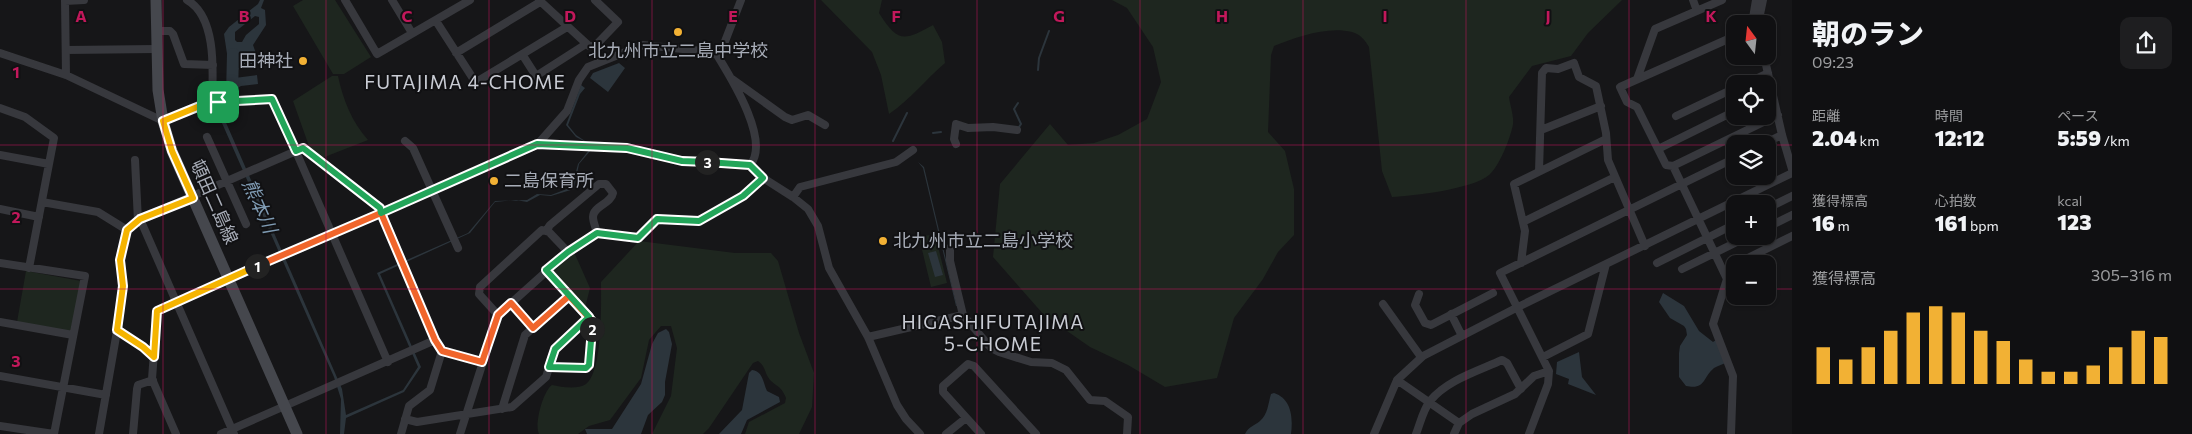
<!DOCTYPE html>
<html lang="ja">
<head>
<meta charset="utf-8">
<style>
	:root { --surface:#101012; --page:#1e1e20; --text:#f1f3f6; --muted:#9c9d9f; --line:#303032; --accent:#f2b134 }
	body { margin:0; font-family:Commissioner,"Noto Sans JP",sans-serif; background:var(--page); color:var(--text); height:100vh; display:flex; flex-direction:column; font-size:19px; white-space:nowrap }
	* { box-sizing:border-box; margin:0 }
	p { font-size:16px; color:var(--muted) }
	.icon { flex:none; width:28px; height:28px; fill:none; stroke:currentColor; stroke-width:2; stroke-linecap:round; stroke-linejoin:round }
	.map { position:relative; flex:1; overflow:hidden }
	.panel { display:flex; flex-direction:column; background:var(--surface); width:400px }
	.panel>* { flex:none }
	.needle { width:32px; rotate:345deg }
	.controls { position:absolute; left:1726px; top:15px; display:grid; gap:10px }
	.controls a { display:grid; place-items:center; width:50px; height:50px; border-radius:10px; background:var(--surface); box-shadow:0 1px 4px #0004,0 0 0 1px var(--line); font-size:25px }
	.pin { position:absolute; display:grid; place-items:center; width:42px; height:42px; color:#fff; margin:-21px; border-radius:10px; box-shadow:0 2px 8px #0006 }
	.km { position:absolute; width:25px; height:25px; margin:-12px; border-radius:50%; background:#222; color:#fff; font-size:14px; line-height:25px; text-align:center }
	.round { display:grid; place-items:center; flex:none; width:52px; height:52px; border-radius:10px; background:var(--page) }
	.summary { display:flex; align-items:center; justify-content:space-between; height:85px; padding:0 20px }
	h1 { font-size:28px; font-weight:800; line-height:38px }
	.stats { display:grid; grid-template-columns:repeat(3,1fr); gap:8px; height:85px; padding:5px 20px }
	.stats div { display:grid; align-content:center }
	.stats b { font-size:21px; font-weight:800 }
	.stats small { font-size:14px; font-weight:400 }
	.stats p { font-size:14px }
	.chart { height:140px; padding:10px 20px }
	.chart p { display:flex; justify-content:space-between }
	.chart svg { width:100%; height:90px; margin-top:5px; stroke:var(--accent); stroke-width:6 }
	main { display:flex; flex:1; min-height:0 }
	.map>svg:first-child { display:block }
</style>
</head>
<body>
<main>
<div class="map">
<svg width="1792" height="434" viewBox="0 0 1792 434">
	<rect width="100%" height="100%" fill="#161618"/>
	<!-- green -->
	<path fill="#1e261f" d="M303 0H335L371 57 344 74H333L293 6Z
		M821 0H882L879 13C898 43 904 41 933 25L942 42 945 63C925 80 911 99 889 114L881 75 872 52Z
		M1112 0H1622L1588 33 1571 56 1532 66 1509 97C1510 105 1514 116 1513 124 1511 137 1499 167 1489 175 1473 189 1413 196 1392 197L1382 171 1369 47C1365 40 1360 34 1352 32 1327 26 1297 37 1274 46L1271 55 1268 132 1285 151 1294 189V235L1278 252 1263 279 1234 318 1217 378 1165 387 1128 365 1090 347 1044 315 993 257 1000 184 1050 124 1068 145 1094 143 1118 135 1147 119 1161 82 1153 47 1127 8Z
		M332 76H338C343 100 352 122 368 140L322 158 310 149 293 101Z
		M935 234 947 283 931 287 919 237Z
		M639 241 735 253H771L778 261 799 333 814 373 812 407 799 434H745L749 422 785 403 786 398C781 384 773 386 768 377 764 370 765 366 758 361L753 363 709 428 703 434H652L671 396 677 348 671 326H661L649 340 641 378 610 420 589 426 578 434H539C534 425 543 391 552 385 561 387 577 390 586 384 603 371 601 303 601 282Z
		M574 252 590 288 585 308 554 273V269Z
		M26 271 81 281 71 332 17 322Z"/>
	<!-- water -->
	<path fill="#2c353c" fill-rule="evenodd" d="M260 0H264L261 8 265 10 266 25 253 45 259 62 255 67 232 70 229 67 224 34 229 27 258 4ZM255 16 259 17V24L246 35 242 42H237L235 40V32Z
		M619 63 625 68 608 92 590 78 593 73Z
		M257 75 258 84 241 86 234 90 238 116 224 118 342 389 346 415 403 390 418 367 377 273 468 233 495 201 527 200 537 194 551 195 572 187 578 164 589 150H591L579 164 574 189 551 196 540 195 527 202 516 200 495 202 470 233 380 274 421 367 404 392 346 418 344 434H340L341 399 334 377 218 114 223 113V107L230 104 227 79Z
		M581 85 585 88 580 94 568 125 576 135 588 143 576 137 566 125Z
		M918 162 924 167 957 306H956L923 168Z
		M936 251 943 275 935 277 928 253Z
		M1663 293 1684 306 1699 331 1713 342 1716 340 1726 363C1722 364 1718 366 1714 368 1702 378 1706 390 1686 386L1679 377V353L1680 346 1687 335 1686 329 1684 326 1670 318 1659 302Z
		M666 329 669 332 672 344 665 382V395L662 402 648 415 641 434H587L585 429H612L641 384 652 344 658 333Z
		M1579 352 1582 377 1596 395 1568 384 1569 379 1556 374 1557 362Z
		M752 370C763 371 763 383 767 391L779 397 780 402 747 420 741 434H719L742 410 749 373Z
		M1274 393C1292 399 1293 418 1291 434H1245C1249 426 1254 426 1260 421 1268 414 1268 404 1271 394Z"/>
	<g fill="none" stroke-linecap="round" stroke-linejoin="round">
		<!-- stream -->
		<path stroke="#2c353c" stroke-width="2" d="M1038 70 1039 58 1049 31
			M1018 103 1014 109 1021 124 1019 127
			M933 133 941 132
			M893 141 907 113"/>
		<!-- river -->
		<path stroke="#2c353c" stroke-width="12" d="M232 94 233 54"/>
		<!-- minor -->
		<path stroke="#37383d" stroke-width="8" d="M65 0 66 75
			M187 0C217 17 213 72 212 101
			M345 0 377 54 470 0
			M392 0 412 33
			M539 0 589 46H595L618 22 595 0
			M1693 0 1697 11
			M65 1 84 0
			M436 21 474 80 478 81 567 27
			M1752 24 1756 0
			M1758 24 1763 0
			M156 31H170L173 34 184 64 213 65
			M66 50 156 49
			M0 53 66 75 163 121 212 101 218 102 273 99 388 362
			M456 53 540 2
			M522 54 536 76 586 44
			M717 55 724 44 741 0
			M1764 56 1782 135 1792 169
			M732 79 785 117 792 120 808 115 825 125
			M1637 79 1655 29 1722 0
			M1745 84 1768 73
			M0 108 25 117 54 138 29 268
			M1676 116 1735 88
			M1541 130 1601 106
			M207 137 246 224
			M405 141 413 148 458 248
			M956 144 954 139 956 124 968 128 993 127 1017 130
			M1763 144 1782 135
			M537 145 567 111 579 80 588 67 643 45 703 51 717 55C731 78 771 141 750 165
			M1658 149 1735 111
			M0 155 49 164
			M135 160 138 221
			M1673 166 1778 115
			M1539 171 1542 73 1546 68 1558 69 1574 63 1579 77 1596 86 1606 133 1608 160 1645 246
			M793 197 800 187 896 162 913 150
			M42 202 98 212 127 230
			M1768 208 1792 196
			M0 209 39 217
			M140 219 234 434
			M1523 222 1615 177
			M1768 227 1792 215
			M546 231 550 225 599 184H606L613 193C611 204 593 206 593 217 593 222 596 228 597 233
			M950 248V261L963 315 991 348 999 352 1031 362 1052 363 1066 370 1090 400 1105 401 1128 417 1127 434
			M0 263 85 276 54 434
			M1521 263 1525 231 1514 184 1606 139
			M1657 263 1735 224
			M1736 264 1792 236
			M1682 269 1749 236
			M546 270 592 321 589 365 586 368 549 367
			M1419 294 1415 305 1425 323 1431 325 1493 293
			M511 303 533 328
			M1383 304 1421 357
			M1451 314 1462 336
			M498 315 479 294 480 287 542 230 549 232 568 252
			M0 322 73 335
			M117 329 143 347 154 357
			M868 337 963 315
			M442 351 482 362
			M1543 357 1588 334 1606 264
			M0 376 106 395
			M1397 380 1459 423
			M502 409 525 335 569 296
			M405 419 417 422 512 407 546 377 555 349 589 317
			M0 426 54 434
			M99 434 120 314 123 286 120 260 127 230 140 219 303 148 380 208 435 340 442 351 430 390 409 406 401 434
			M133 434 137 389 138 385 153 380
			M176 434 152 379 157 311 537 145 627 148 682 161 750 165 763 178 793 197 808 209 818 226 829 268 868 337 897 405 906 419 920 434
			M221 434 435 340
			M460 434 498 315 568 252 597 233 638 238 657 219 699 221 743 196 763 178
			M946 434 966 418
			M981 434 943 392V386L968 364 974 366 1036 434
			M1374 434 1397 380 1423 356 1518 307 1792 173
			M1416 434C1420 424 1423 410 1430 401 1447 380 1478 371 1502 360L1507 363 1521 389
			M1454 434 1459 423 1472 414 1515 394 1534 376 1549 371
			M1529 434 1548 384 1549 371 1500 273 1735 158
			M1731 434 1733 376 1713 324 1727 279 1673 166 1666 165 1637 107 1627 102 1620 87 1735 36"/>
		<!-- secondary -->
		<path stroke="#45474d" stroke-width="11" d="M156 0 158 90 163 121 172 151 297 434"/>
	</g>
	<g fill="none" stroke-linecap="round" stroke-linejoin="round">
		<!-- split-1 casing -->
		<g stroke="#fff" stroke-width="10">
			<path id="split-1" d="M218 102 212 101 163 121 172 151 193 198 140 219 127 230 120 260 123 286 117 330 143 347 154 357 157 311 257 266"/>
		</g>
		<!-- split-2 casing -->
		<g stroke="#fff" stroke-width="10">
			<path id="split-2" d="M257 266 381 213 435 340 442 351 482 362 498 315 511 303 533 328 569 296 592 321V329"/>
		</g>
		<!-- split-3 casing -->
		<g stroke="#fff" stroke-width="10">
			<path id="split-3" d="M592 329 589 365 586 368 549 367 555 349 589 317 546 270 568 252 597 233 638 238 657 219 699 221 743 196 763 178 750 165 707 162"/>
		</g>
		<!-- split-4 casing -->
		<g stroke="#fff" stroke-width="10">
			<path id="split-4" d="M218 102 272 99 296 151 303 148 380 208 381 213 537 144 627 148 682 161 707 162"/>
		</g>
		<!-- split-1 -->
		<use href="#split-1" stroke="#f5b400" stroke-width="6"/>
		<!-- split-2 -->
		<use href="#split-2" stroke="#f0652b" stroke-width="6"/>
		<!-- split-3 -->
		<use href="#split-3" stroke="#22a559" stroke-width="6"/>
		<!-- split-4 -->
		<use href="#split-4" stroke="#22a559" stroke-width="6"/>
	</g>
	<!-- grid -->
	<path fill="none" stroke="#c2185b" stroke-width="1" stroke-opacity="0.55" d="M163 0V434M326 0V434M489 0V434M652 0V434M815 0V434M977 0V434M1140 0V434M1303 0V434M1466 0V434M1629 0V434M0 145H1735M1768 145H1792M0 289H1735M1768 289H1792"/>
	<!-- markers -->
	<g fill="#f2b134" stroke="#111113" stroke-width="2">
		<circle cx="678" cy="32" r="5"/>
		<circle cx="303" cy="61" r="5"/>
		<circle cx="494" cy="181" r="5"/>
		<circle cx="883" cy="241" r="5"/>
	</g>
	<g text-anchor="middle" stroke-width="4" stroke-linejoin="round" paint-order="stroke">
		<!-- poi labels -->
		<g font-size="18" fill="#a8adb8" stroke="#111113" text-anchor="start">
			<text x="678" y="57" text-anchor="middle">北九州市立二島中学校</text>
			<text x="293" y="67" text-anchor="end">田神社</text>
			<text x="504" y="187">二島保育所</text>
			<text x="893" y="247">北九州市立二島小学校</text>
		</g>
		<!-- street labels -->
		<g font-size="18" fill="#a8adb8" stroke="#111113">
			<text transform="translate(214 202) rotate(66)" y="6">頓田二島線</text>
		</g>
		<!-- neighbourhood labels -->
		<g font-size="19" letter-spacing="1" fill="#c9ccd4" stroke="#111113">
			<text x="465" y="89">FUTAJIMA 4-CHOME</text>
			<text x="993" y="329">HIGASHIFUTAJIMA<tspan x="993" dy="22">5-CHOME</tspan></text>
		</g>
		<!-- water labels -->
		<g font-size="19" font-style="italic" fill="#7f9bb3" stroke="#111113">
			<text transform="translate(260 206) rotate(66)" y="7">熊本川</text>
		</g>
	</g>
	<g font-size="16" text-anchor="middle" font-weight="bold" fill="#c2185b" stroke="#111113" stroke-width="4" stroke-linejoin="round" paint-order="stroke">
		<text x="81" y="22">A</text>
		<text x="244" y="22">B</text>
		<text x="407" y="22">C</text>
		<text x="570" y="22">D</text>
		<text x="733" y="22">E</text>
		<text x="896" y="22">F</text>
		<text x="1059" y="22">G</text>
		<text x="1222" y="22">H</text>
		<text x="1385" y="22">I</text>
		<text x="1548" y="22">J</text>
		<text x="1711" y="22">K</text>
		<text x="16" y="78">1</text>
		<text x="16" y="223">2</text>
		<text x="16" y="367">3</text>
	</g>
</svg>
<div class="controls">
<a><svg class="needle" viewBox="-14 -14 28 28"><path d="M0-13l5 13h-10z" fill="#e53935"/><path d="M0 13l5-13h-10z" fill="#9c9d9f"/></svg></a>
<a><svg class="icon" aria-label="locate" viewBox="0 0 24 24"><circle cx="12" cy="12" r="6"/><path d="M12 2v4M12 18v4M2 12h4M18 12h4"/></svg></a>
<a><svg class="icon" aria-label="layers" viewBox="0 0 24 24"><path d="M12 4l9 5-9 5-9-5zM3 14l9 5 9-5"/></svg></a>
<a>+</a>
<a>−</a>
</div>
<div class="pin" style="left:218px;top:102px;background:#1e9e55"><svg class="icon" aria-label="arrive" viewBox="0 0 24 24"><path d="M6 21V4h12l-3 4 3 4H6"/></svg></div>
<b class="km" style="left:257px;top:266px">1</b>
<b class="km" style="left:592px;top:329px">2</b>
<b class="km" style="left:707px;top:162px">3</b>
</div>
<section class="panel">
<div class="summary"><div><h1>朝のラン</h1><p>09:23</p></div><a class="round"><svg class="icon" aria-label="share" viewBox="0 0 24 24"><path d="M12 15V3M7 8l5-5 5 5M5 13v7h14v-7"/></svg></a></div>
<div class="stats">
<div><p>距離</p><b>2.04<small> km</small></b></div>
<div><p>時間</p><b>12:12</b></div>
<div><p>ペース</p><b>5:59<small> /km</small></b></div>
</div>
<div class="stats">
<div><p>獲得標高</p><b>16<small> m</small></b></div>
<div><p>心拍数</p><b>161<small> bpm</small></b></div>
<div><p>kcal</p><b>123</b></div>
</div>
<div class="chart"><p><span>獲得標高</span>305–316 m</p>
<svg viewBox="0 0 160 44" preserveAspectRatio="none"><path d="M5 44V26M15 44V32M25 44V26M35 44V18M45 44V9M55 44V6M65 44V9M75 44V18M85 44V23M95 44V32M105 44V38M115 44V38M125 44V35M135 44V26M145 44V18M155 44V21"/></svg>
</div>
</section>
</main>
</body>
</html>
